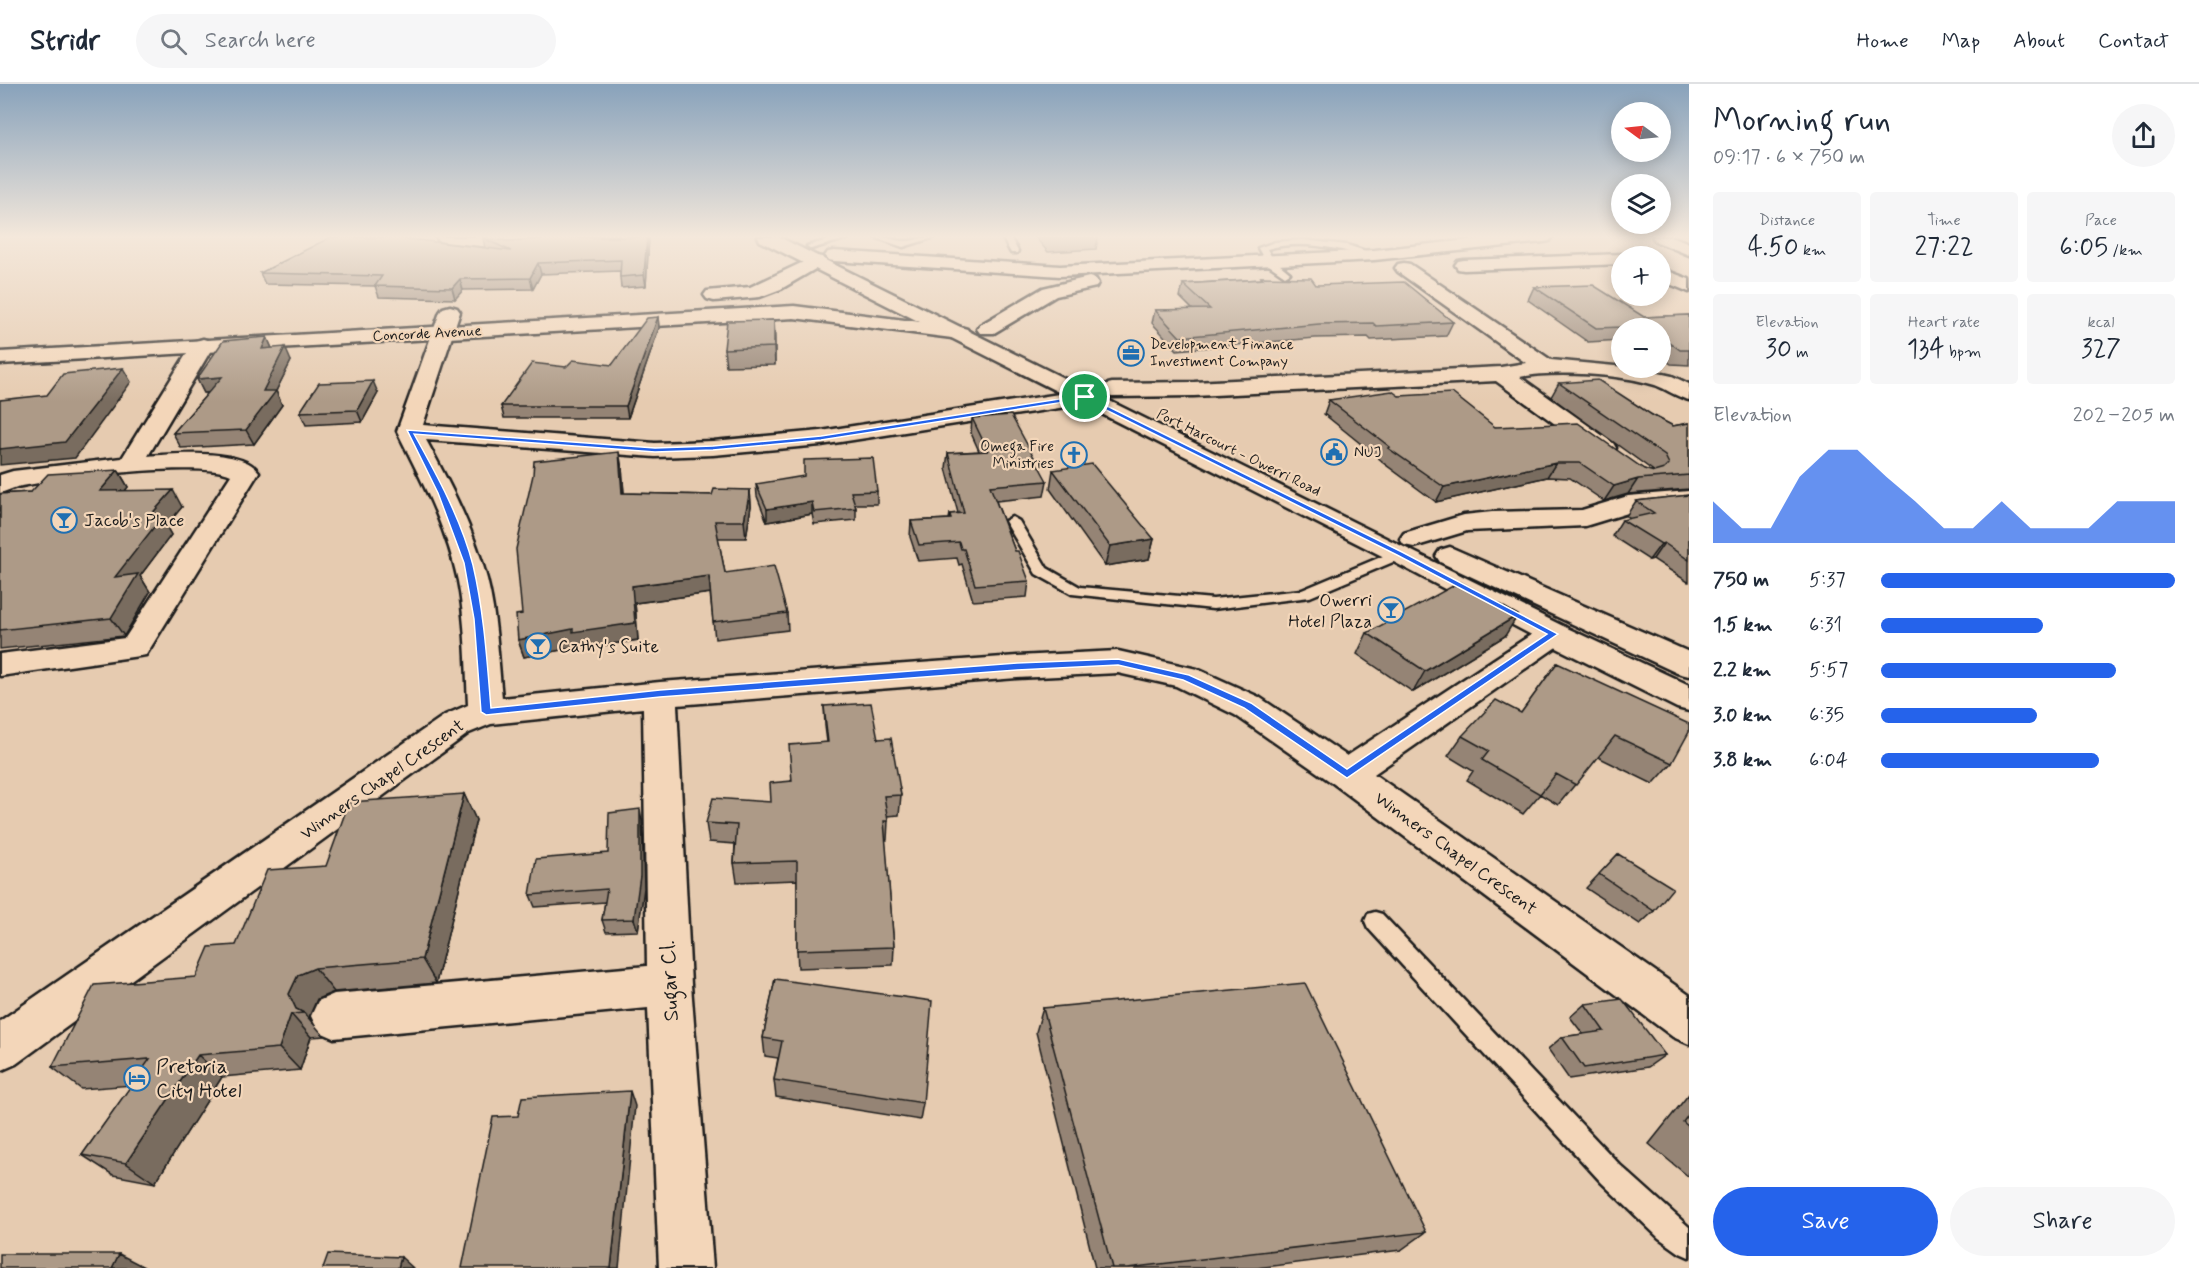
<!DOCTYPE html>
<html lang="en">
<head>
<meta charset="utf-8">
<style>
	:root { --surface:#fff; --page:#f6f6f7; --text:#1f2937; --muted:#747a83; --line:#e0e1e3; --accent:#2563eb }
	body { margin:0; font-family:Mynerve,sans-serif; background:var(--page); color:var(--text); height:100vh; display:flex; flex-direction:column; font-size:22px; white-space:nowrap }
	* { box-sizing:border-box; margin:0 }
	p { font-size:20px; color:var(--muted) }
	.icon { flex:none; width:33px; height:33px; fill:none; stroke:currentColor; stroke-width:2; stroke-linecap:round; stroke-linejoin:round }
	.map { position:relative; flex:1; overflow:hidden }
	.panel { display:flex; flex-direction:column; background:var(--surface); width:510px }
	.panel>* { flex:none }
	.needle { width:39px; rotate:285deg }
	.tools { position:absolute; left:1611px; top:18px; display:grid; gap:12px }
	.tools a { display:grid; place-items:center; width:60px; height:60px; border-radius:50%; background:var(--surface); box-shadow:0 3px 15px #0003; font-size:30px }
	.pin { position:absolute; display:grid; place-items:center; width:51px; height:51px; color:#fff; margin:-26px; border:3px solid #fff; border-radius:50%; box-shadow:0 2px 6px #0007 }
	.round { display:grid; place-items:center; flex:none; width:63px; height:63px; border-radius:32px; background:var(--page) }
	.head { display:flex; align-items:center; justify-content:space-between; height:102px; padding:0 24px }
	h1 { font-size:33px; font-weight:600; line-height:45px }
	.figures { display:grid; grid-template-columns:repeat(3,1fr); gap:9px; height:102px; padding:6px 24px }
	.figures div { display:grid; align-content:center; border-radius:6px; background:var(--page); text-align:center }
	.figures b { font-size:26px; font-weight:600 }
	.figures small { font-size:16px; font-weight:400 }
	.figures p { font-size:16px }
	.chart { height:168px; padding:12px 24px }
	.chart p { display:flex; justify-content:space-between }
	.chart svg { width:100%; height:108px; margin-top:6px; fill:var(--accent); opacity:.7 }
	.action { display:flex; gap:12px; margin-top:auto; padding:12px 24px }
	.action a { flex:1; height:69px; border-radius:36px; background:var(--accent); color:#fff; font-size:24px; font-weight:600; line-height:69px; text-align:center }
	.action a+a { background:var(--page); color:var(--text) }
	ul { padding:0 24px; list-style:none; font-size:20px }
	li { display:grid; grid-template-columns:96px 72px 1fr; align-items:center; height:45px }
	li i { height:15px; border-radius:8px; background:var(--accent) }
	header { display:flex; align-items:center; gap:36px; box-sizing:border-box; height:84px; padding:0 30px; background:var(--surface); border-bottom:2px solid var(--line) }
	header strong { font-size:28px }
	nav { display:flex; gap:33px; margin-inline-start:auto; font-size:21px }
	.search { width:420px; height:54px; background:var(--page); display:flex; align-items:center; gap:15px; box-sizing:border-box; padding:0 21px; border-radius:33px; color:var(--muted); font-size:22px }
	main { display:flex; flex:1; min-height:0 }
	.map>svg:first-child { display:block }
</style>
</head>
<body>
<header>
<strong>Stridr</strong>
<div class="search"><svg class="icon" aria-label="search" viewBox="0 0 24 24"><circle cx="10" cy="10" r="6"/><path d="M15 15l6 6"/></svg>Search here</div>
<nav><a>Home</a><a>Map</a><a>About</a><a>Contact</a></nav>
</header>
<main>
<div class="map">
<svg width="1689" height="1184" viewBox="0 0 1689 1184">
	<rect width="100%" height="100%" fill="#e6cbb0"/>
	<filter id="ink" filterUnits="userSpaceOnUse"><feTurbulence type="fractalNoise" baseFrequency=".0167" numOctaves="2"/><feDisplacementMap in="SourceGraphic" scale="12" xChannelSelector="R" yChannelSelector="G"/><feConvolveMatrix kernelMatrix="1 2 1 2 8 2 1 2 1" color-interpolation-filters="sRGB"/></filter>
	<g filter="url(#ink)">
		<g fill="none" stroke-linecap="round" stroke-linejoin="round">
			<!-- service casing -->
			<g stroke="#1c1c1c" stroke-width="5">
				<path id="service" d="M838 153H852L811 165 807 162Z
					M874 153C884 152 892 156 902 157 913 158 924 152 935 153L903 163Z
					M1002 153H1010L1018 167 1017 169H1011Z
					M1303 156 1347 161 1378 171 1374 174C1339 165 1303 155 1267 165L1273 175 1290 189 1285 192 1266 179 1258 164 1275 158Z
					M1012 433 1019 437 1047 484 1080 503 1213 515 1302 506 1395 467H1405L1407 470 1405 473 1310 513 1213 525 1072 510 1036 490 1005 437Z
					M1375 828 1382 830 1620 1081 1689 1143V1173L1680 1169 1659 1154 1602 1099 1368 844 1365 837 1368 830Z"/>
			</g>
			<!-- minor casing -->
			<g stroke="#1c1c1c" stroke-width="5">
				<path id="minor" d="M436 153H618L615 157 609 158 510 165 445 158 439 157Z
					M1404 179 1410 180 1551 276 1636 284 1672 292 1689 300V316C1677 313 1666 305 1655 301 1619 290 1556 286 1520 293L1613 359 1616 364 1613 369 1604 371 1595 369 1496 297 1194 312 1112 313 1104 311 1101 306 1104 301 1112 299 1194 298 1501 283 1526 279 1398 188 1395 184 1398 180Z
					M1660 184 1689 195V208L1660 196Z
					M450 222 457 224 460 228 423 341 655 359 713 357 821 347 1085 306 1093 308 1096 313 1093 318 1085 320 821 361 713 371 655 373 426 356C450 400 474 446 487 495 497 534 498 574 502 614L660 598 1017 572 1118 567 1197 585 1259 613 1347 672 1543 543 1554 540 1565 543 1570 550 1565 557 1374 690 1689 911V960L1673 953 1334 700 1235 631 1176 602 1118 589 1017 594 677 621 691 901 713 1184H659L648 924 334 954 318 947 311 932 318 917 334 910 647 882 643 624 491 640 469 649 16 980 0 987V937L445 631 468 621C466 580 466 538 458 497 447 444 421 395 397 347L440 228 443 224Z
					M203 255 210 257 214 261 148 372C175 370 242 364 259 388L146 571 0 592V570L125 554 231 391C199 376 61 394 22 402 14 403 7 407 0 409V391L13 387 122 374 192 261 196 257Z
					M1689 407V423L1631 428 1585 442 1467 447 1414 463 1404 461 1400 455 1404 449 1464 431 1492 428 1582 426 1628 412Z"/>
			</g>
			<!-- tertiary casing -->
			<g stroke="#1c1c1c" stroke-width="5">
				<path id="tertiary" d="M1497 153H1552L1549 157 1543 158 1374 176 1060 192 834 177 828 176 825 172 828 168 834 167 1060 182 1374 166Z
					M1653 153H1674L1689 159V171L1655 157Z
					M1622 170 1629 172H1622V180L1464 186 1458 185 1455 181 1458 177 1464 176Z
					M816 172 822 173 825 177 822 181 781 205 760 213 714 217 707 215 704 211 707 207 750 203Z
					M1089 193 1096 195 1098 199 1096 203 1056 212 994 249H980L977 245 980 241 1043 204Z
					M794 222 960 243 967 245 970 249 967 253 960 255 794 234 0 280V268Z"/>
			</g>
			<!-- primary casing -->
			<g stroke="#1c1c1c" stroke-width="5">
				<path id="primary" d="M758 153H779L1565 543 1689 601V627L1677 624 1543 557 1390 476 760 157Z
					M1450 463 1689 568V592L1677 589 1440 478 1436 472 1440 466Z"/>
			</g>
			<!-- service -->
			<use href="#service" fill="#f3d6b9" fill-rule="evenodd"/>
			<!-- minor -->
			<use href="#minor" fill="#f3d6b9" fill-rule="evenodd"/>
			<!-- tertiary -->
			<use href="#tertiary" fill="#f3d6b9" fill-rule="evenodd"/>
			<!-- primary -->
			<use href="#primary" fill="#f3d6b9" fill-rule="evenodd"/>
		</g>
		<!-- wall -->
		<path fill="#958474" stroke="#1c1c1c" stroke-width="1.5" d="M649 153 646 202 621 204 620 193V187L541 190 533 205 463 206 455 215 379 213 375 202 265 200 260 189 485 164 483 154 508 157Z
			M1035 153H1098L1096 165 1048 168Z
			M1261 193 1316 201 1453 238 1446 252 1371 256 1368 253 1315 254 1177 266 1152 239 1155 226H1193L1180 213 1183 200 1261 195Z
			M1534 203 1644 233 1689 231V281L1671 280 1660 272V244H1622V256L1588 258 1528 216Z
			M658 233 659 244 628 334H504L501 322 566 283 612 281Z
			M774 236 775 281 726 282 724 265Z
			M267 253 272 264 291 277 276 307 282 321 254 360 181 364 173 349 208 309H204L197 295Z
			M1559 299 1652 331 1673 342 1689 339V405L1628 410 1604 417 1570 394 1547 393 1436 418 1382 378V377L1324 330 1329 316 1399 312 1495 343 1654 388H1655L1551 313Z
			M378 309 362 338 306 341 300 328Z
			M972 334 1047 397 1044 412 996 417 1015 467 1029 497 1027 513 973 517 962 480 959 481 957 474 918 477 910 453 911 437 949 435 950 430 958 429 946 384 948 369 979 367 971 349Z
			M622 384 624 409 712 411 750 406 751 422 746 454H718L725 489 787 529 788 546 715 555 710 509 635 519 638 556 578 565 577 563 524 573 518 556 522 530Z
			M118 386 128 403 125 407 182 423 166 442 171 451 140 492 150 508 124 552 0 565V410L31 408Z
			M1053 386 1154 455 1149 475 1105 482 1050 405Z
			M756 400 877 407V420H855L856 424V436L814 440 812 430 767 438 757 412Z
			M1689 411V498H1688L1653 475 1649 476 1612 452 1622 436 1630 435 1626 432 1636 417Z
			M1367 549 1505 552 1413 608 1357 570Z
			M1557 579 1672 679 1653 700 1598 673 1558 721 1540 710 1523 730 1467 696 1473 687 1448 672 1462 652 1521 629Z
			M824 622 878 655 901 711 899 731 887 732 888 737 887 756H885L894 863 893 881 798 884 797 866V796L737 798 734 779 735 760 709 758 706 739 771 718 827 658 825 642Z
			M464 710 476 736 436 899 334 908 317 915 309 933 311 937 324 952 311 953 300 986 222 993 155 1099 113 1091 82 1071 132 1001 81 1005 52 983 196 893 236 861 326 782Z
			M642 737 644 804 638 847 606 848 602 836 605 818 535 823 530 811 608 769Z
			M1618 770 1654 827 1640 840 1586 804Z
			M775 895 923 1019 920 1036 776 1013 774 996 778 974 765 972 763 954Z
			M1585 920 1665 971 1648 983 1569 995 1548 965 1562 953 1583 950 1570 933Z
			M1043 924 1426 1148 1401 1166 1256 1184H1095L1036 948Z
			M1689 1010V1093L1649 1060Z"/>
		<!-- shaded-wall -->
		<path fill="#796c5e" stroke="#1c1c1c" stroke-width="1.5" d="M647 153H649L646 202 644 191Z
			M538 179 541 190 533 205 530 194Z
			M460 195 463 206 455 215 452 204Z
			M658 233 659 244 628 334 626 322Z
			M774 236 775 253V281L774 263Z
			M267 253 273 267 262 265Z
			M285 263 291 277 276 307 282 321 254 360 246 346 263 307Z
			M123 284 131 298 75 374 0 381V365Z
			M222 293 228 307 204 309 197 295Z
			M373 297 378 309 362 338 357 326Z
			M619 368 622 384 625 425 622 409Z
			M1556 379 1547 393 1436 418 1444 403Z
			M118 386 128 403 111 424 100 407Z
			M1638 395 1628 410 1604 417 1614 402Z
			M173 406 182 423 166 442 171 451 140 492 150 508 124 552 111 534 115 493 147 435Z
			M750 406 751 422 746 454 744 437Z
			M812 418V430L767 438V425Z
			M1154 455 1149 475 1105 482 1110 462Z
			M1664 459 1653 475 1649 476 1661 460Z
			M709 492 711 509 635 519 638 556 578 565 577 563 524 573 518 556 632 502Z
			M1518 531 1505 552 1413 608 1425 587Z
			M464 710 476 736 436 899 422 875Z
			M640 725 642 737 644 804 638 847 634 835Z
			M315 884 334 908 317 915 309 933 311 937 304 929 296 925 289 910 298 891Z
			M291 930 311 953 300 986 279 964Z
			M198 971 222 993 155 1099 126 1079Z
			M630 1007 635 1022 619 1184H611Z
			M119 1170 144 1183V1184H112Z
			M401 1173 413 1184H398Z"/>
		<!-- building -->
		<path fill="#ad9a87" stroke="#1c1c1c" stroke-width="1.5" d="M331 153H393L511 167 483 154 508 157 567 153H647L644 191 620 193 621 176 538 179 530 194 460 195 452 204 375 202 382 192 260 189Z
			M1261 193 1311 194 1316 201 1404 198 1453 238 1376 242 1373 239 1319 240 1180 253 1155 226 1210 225 1183 200 1263 195Z
			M1593 201 1644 233 1689 231V266H1680L1660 251V244H1652L1649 242 1596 244 1534 203Z
			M658 233 626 322H501L532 279 566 283 573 276 612 281 647 234Z
			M774 236V263L724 265 727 237Z
			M267 253 262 265 285 263 263 307H276L246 346 173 349 222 293 197 295 223 257Z
			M123 284 65 358 0 365V316L47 311 63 290Z
			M1598 296 1652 331 1673 342 1689 339V391L1638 395 1614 402 1580 379H1556L1444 403 1388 364 1390 363 1329 316 1392 307 1399 312 1452 309 1495 343 1578 339 1644 385 1654 388 1664 385 1669 380 1665 372 1559 299Z
			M373 297 357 326 300 328 319 299Z
			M1011 331 1047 397 990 402 1015 467H1018L1029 497 975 501 964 465H961L959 458 919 461 911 437 951 435 950 430 964 429 948 369 988 367 972 334Z
			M619 368 622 409 712 411 714 405 750 406 744 437H715L725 489 774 482 787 529 713 538 709 492 632 502 635 539 573 548V545L518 556 516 531 522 530 516 465 533 391 534 377Z
			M873 374 877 407 851 408 856 424 814 428 812 418 767 425 756 400 804 392V376Z
			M1092 380 1154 455 1110 462 1053 386Z
			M118 386 100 407 173 406 147 435 161 434 115 493 138 490 111 534 0 546V410L31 408 48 390Z
			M1689 411V476L1664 459 1661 460 1622 436 1654 429 1636 417Z
			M1460 498 1518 531 1425 587 1367 549Z
			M1557 579 1689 640V648L1672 679 1615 652 1576 701 1556 690 1540 710 1482 676 1489 667 1462 652 1496 616 1521 629Z
			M871 619 878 655 891 654 901 711 884 712 888 737H884L894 863 797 866V777L734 779 737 741 706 739 713 714 771 718 770 699 792 697 789 661 828 658 824 622Z
			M464 710 422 875 315 884 298 891 289 910 296 925 304 929 291 930 279 964 198 971 126 1079 82 1071 150 975 52 983 94 901 196 893 209 863 236 861 267 786 326 782 349 718Z
			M640 725V792L634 835 602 836 607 805 530 811 536 775 608 769 609 729Z
			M1618 770 1673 804 1654 827 1599 790Z
			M775 895 932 917 923 1019 774 996 782 957 763 954Z
			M1305 899 1426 1148 1127 1184H1112L1043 924Z
			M1622 915 1665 971 1584 984 1562 953 1604 947 1585 920Z
			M630 1007 611 1184H462L493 1033 518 1032 522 1013Z
			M1689 1030V1043L1683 1038Z
			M0 1170H119L112 1184H0Z
			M328 1170 401 1173 398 1184H323Z"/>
	</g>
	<!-- sky -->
	<linearGradient id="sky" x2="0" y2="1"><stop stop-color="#88a2bb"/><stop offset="0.48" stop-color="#f4e8db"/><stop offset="1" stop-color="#f4e8db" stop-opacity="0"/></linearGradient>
	<rect width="1689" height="318" fill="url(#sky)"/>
	<!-- route -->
	<path fill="#2563eb" stroke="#fff" stroke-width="1.5" fill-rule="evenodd" d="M1085 311 1402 468 1558 550 1347 694 1244 624 1183 596 1118 581 1017 586 660 613 486 631 481 628 474 535 464 479 438 409 407 346 655 364 713 362 821 352ZM1084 315 1397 471 1547 550 1347 685 1251 619 1189 591 1118 575 1017 579 660 606 491 624C487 576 484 528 473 481 461 435 437 391 414 350L655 368 713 366 821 356Z"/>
	<!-- icons -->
	<defs>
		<g id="office-ring" transform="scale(1.35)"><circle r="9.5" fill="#f3d6b9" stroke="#1f6fb2" stroke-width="1.5"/><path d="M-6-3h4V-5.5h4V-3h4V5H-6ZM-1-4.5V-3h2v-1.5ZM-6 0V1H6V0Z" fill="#1f6fb2"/></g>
		<g id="civic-ring" transform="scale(1.35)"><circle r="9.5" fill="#f3d6b9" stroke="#1f6fb2" stroke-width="1.5"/><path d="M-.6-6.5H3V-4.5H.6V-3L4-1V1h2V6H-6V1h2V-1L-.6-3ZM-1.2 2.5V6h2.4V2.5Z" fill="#1f6fb2"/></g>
		<g id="church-ring" transform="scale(1.35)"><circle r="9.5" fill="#f3d6b9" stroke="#1f6fb2" stroke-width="1.5"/><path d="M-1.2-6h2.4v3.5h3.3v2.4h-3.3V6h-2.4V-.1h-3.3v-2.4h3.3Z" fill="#1f6fb2"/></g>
		<g id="bar-ring" transform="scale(1.35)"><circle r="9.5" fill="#f3d6b9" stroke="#1f6fb2" stroke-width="1.5"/><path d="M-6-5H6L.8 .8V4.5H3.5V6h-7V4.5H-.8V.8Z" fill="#1f6fb2"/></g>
		<g id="hotel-ring" transform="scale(1.35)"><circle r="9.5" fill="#f3d6b9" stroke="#1f6fb2" stroke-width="1.5"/><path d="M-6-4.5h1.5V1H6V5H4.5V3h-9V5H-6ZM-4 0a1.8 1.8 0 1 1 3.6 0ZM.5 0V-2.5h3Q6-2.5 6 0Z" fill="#1f6fb2"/></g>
	</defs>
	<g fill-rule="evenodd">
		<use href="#office-ring" x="1131" y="269"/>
		<use href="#civic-ring" x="1334" y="368"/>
		<use href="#church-ring" x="1074" y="371"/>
		<use href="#bar-ring" x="64" y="436"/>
		<use href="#bar-ring" x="1391" y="526"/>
		<use href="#bar-ring" x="538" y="562"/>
		<use href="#hotel-ring" x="137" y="994"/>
	</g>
	<g text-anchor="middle" stroke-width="4.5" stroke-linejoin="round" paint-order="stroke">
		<!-- far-street labels -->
		<g font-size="15" fill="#1c1c1c" stroke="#f3d6b9">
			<text transform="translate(427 249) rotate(-3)" y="5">Concorde Avenue</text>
			<text transform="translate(1239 368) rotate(26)" y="5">Port Harcourt - Owerri Road</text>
		</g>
		<!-- far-poi labels -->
		<g font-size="15" fill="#1c1c1c" stroke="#f3d6b9" text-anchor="start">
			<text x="1150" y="265">Development Finance<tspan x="1150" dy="17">Investment Company</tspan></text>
			<text x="1054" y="367" text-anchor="end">Omega Fire<tspan x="1054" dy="17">Ministries</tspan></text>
			<text x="1354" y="373">NUJ</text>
		</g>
		<!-- poi labels -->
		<g font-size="18" fill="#1c1c1c" stroke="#f3d6b9" text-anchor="start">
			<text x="84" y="442">Jacob's Place</text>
			<text x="1372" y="522" text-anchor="end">Owerri<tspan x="1372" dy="21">Hotel Plaza</tspan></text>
			<text x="558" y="568">Cathy's Suite</text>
		</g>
		<!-- street labels -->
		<g font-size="18" fill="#1c1c1c" stroke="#f3d6b9">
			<text transform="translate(382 695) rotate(-35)" y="6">Winners Chapel Crescent</text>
			<text transform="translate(1456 769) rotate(36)" y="6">Winners Chapel Crescent</text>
		</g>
		<!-- near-street labels -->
		<g font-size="21" fill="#1c1c1c" stroke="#f3d6b9">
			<text transform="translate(669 897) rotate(-93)" y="7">Sugar Cl.</text>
		</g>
		<!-- near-poi labels -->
		<g font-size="21" fill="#1c1c1c" stroke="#f3d6b9" text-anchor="start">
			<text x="156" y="989">Pretoria<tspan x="156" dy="24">City Hotel</tspan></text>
		</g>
	</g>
</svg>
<div class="tools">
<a><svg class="needle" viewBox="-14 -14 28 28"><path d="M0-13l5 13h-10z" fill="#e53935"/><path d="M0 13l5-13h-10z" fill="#747a83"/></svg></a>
<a><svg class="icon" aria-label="layers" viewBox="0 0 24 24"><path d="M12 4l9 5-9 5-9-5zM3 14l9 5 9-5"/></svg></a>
<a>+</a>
<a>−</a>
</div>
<div class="pin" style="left:1085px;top:313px;background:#1e9e55"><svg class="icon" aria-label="arrive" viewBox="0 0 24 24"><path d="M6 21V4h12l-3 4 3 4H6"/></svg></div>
</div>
<section class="panel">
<div class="head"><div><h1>Morning run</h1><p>09:17 · 6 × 750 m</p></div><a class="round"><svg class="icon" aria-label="share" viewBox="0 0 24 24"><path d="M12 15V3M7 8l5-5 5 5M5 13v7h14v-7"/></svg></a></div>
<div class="figures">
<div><p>Distance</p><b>4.50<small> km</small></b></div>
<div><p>Time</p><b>27:22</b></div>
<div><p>Pace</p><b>6:05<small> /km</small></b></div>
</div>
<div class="figures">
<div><p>Elevation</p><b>30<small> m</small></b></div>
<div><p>Heart rate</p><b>134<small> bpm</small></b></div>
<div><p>kcal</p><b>327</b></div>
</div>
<div class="chart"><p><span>Elevation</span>202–205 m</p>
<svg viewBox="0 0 160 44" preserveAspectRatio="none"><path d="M0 44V27L10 38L20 38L30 17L40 6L50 6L60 17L70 27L80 38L90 38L100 27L110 38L120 38L130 38L140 27L150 27L160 27V44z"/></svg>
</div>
<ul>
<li><b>750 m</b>5:37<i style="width:100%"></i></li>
<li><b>1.5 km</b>6:31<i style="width:55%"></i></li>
<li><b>2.2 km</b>5:57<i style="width:80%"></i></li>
<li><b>3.0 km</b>6:35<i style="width:53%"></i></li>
<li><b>3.8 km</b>6:04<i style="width:74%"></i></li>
</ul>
<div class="action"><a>Save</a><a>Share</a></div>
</section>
</main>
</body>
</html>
